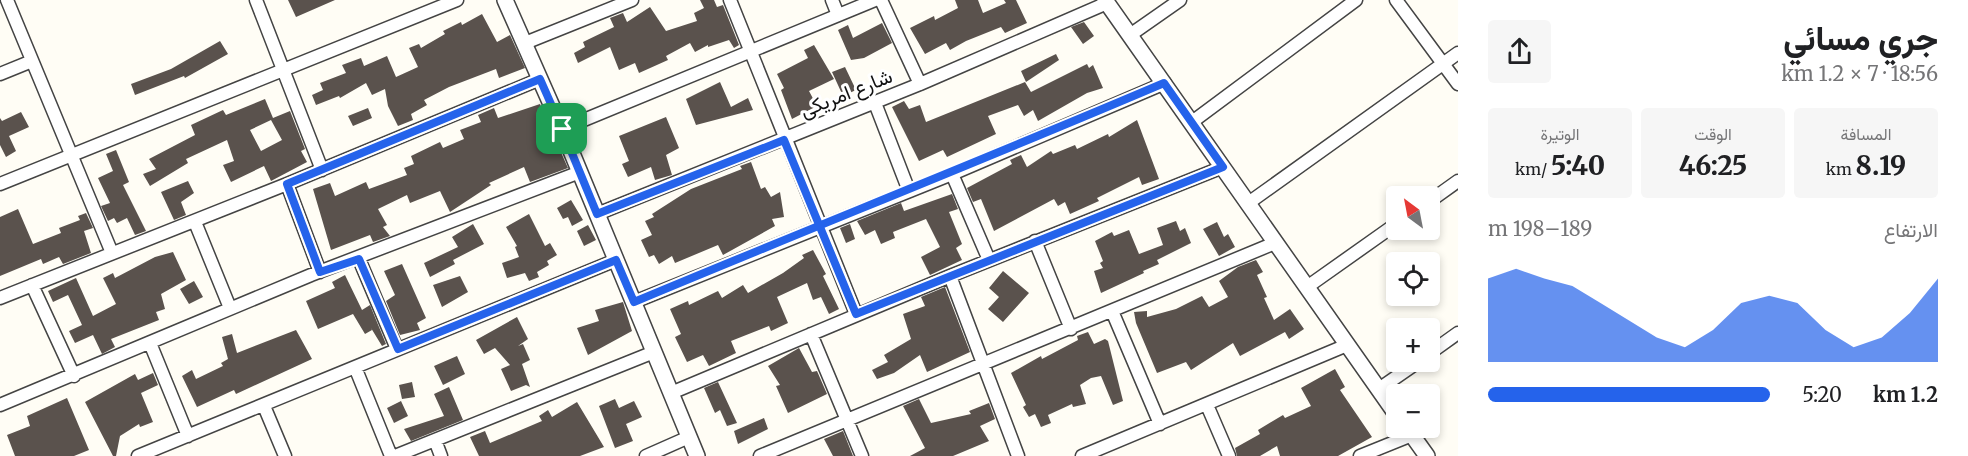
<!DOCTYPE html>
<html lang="ar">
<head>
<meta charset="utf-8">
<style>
	:root { --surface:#fff; --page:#f6f6f6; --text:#202124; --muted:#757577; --accent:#2563eb }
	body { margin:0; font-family:Merriweather,Vazirmatn,serif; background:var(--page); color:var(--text); direction:rtl; height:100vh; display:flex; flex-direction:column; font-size:22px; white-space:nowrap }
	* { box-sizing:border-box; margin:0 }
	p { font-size:20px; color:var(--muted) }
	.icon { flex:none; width:33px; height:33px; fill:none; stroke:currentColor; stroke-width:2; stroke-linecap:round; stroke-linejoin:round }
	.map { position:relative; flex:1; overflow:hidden; direction:ltr }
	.sheet { display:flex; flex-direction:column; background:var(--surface); width:510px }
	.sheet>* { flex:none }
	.needle { width:39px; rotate:328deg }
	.fabs { position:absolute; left:1386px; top:186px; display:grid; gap:12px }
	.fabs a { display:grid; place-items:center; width:54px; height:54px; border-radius:6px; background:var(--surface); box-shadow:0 3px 9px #0003; font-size:30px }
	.pin { position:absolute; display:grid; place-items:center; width:51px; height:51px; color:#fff; margin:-26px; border-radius:12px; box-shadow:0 3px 9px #0006 }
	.round { display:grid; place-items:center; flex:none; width:63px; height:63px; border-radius:6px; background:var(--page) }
	.head { display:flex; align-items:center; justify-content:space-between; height:102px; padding:0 30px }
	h1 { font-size:33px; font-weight:800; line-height:45px }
	.metrics { display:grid; grid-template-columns:repeat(3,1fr); gap:9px; height:102px; padding:6px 30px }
	.metrics div { display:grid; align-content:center; border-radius:6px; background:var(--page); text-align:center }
	.metrics b { font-size:26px; font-weight:800 }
	.metrics small { font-size:16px; font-weight:400 }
	.metrics p { font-size:16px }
	.chart { height:168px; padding:12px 30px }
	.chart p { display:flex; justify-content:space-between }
	.chart svg { width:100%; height:108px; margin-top:6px; fill:var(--accent); opacity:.7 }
	ul { padding:0 30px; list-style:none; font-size:20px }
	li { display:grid; grid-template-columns:96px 72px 1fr; align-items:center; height:45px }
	li i { height:15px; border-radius:8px; background:var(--accent) }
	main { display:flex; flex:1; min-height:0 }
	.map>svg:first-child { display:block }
</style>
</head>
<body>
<main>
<section class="sheet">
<div class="head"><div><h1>جري مسائي</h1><p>18:56 · 7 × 1.2 km</p></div><a class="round"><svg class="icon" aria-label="share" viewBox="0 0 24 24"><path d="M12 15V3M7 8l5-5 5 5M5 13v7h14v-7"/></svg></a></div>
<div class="metrics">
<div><p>المسافة</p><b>8.19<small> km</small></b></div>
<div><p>الوقت</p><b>46:25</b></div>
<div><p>الوتيرة</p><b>5:40<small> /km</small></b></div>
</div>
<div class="chart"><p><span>الارتفاع</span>189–198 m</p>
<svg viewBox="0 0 160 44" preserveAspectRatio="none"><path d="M0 44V10L10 6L20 10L30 13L40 20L50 27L60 34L70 38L80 31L90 20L100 17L110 20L120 31L130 38L140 34L150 24L160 10V44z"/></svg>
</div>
<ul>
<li><b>1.2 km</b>5:20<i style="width:100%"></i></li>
</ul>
</section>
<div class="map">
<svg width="1458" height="456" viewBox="0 0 1458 456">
	<rect width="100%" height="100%" fill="#fffdf5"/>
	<!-- building -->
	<path fill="#5a524d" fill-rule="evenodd" d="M288 0H335L296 17Z
		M700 0H714L717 7 723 5 739 45 734 48 729 40 708 47V45L695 52 690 43 666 56 668 60 639 73 635 63 619 70 610 47 578 63 574 53 585 47 583 42 614 27 610 18 623 13 627 22 650 7 666 31 697 21 694 13 704 8Z
		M955 0H978L983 13 1006 3 1004 0H1016L1027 23 1005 33 1001 27 966 41 950 50 946 43 925 54 910 28 934 16 935 20 958 8Z
		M482 14 497 42 510 35 525 68 499 78 496 69 449 87 424 100 427 105 411 114 413 120 398 126 388 106 385 89 372 95 366 83 340 98 339 96 316 105 312 95 323 90 320 83 346 73 342 65 361 58 364 66 387 56 396 77 418 67 409 48 419 44 421 48 445 34 443 31 461 22 462 25Z
		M1084 22 1094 36 1083 44 1071 27Z
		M882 23 892 43 864 58 851 60 838 30 848 25 853 38Z
		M220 41 228 54 185 78 184 76 135 95 131 84 171 69Z
		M814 45 834 79 809 91 817 106 792 119 781 90 784 88 777 74 808 58 804 50Z
		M1056 54 1059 60 1026 82 1021 71Z
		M1087 64 1089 68 1093 65 1103 88 1087 93 1038 121 1033 110 1024 116 1018 105 988 116 996 134 947 157 943 150 919 161 892 107 904 101 909 109 920 105 926 122 1025 82 1031 92Z
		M845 67 856 90 843 96 832 72Z
		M720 82 731 107 748 98 753 110 696 125 686 99Z
		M265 99 273 118 290 111 305 149 301 151 307 162 271 181 264 166 231 182 223 165 234 161 227 140 186 159 188 163 150 186 143 174 156 169 149 159 195 135 191 125 223 110 226 115ZM271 120 282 140 261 151 250 130Z
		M540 104 550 127 541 130 549 153 559 148 568 168 530 182 524 167 489 183 491 185 450 212 440 191 410 203 407 195 378 209 387 225 383 227 390 236 373 242 370 235 331 250 313 189 330 183 335 196 366 182 369 189 407 175 404 168 414 164 411 156 440 142 443 148 464 139 460 130 481 122 478 115 494 108 498 118Z
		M368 108 372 118 353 126 348 116Z
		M21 112 29 127 9 136 16 151 6 157 0 145V118L2 121Z
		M666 117 679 148 666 155 672 175 655 180 651 167 628 177 622 164 629 161 619 136Z
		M1137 120 1159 179 1142 185 1139 177 1097 198 1099 201 1070 214 1065 202 1058 206 1054 199 994 231 981 199 973 202 967 188 1012 164 1010 160 1021 155 1027 167 1051 151 1053 154 1075 145 1077 149 1108 134 1109 137Z
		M116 150 129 182 123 185 146 231 135 235 127 218 117 223 114 218 108 221 101 206 110 203 98 178 113 171 106 154Z
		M751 162 761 189 765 187 771 197 780 192 784 217 772 219 775 226 723 255 718 245 675 263 672 256 659 264 654 255 649 257 641 240 652 235 645 221 654 217 652 214 691 189 742 169 740 166Z
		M188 181 194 193 181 202 186 215 174 220 161 192Z
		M952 194 958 209 949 212 962 244 956 248 962 260 930 275 921 257 940 247 926 219 893 232 895 238 881 244 875 230 865 235 857 221 901 203 904 211Z
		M571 200 583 220 572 226 568 217 563 219 557 208Z
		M18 209 33 244 61 233 59 228 80 220 78 216 86 213 93 228 84 231 91 253 63 264 59 257 43 264 41 259 0 276V217Z
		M529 214 545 246 550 243 557 255 547 261 549 265 537 272 539 277 529 281 525 273 507 278 502 263 519 257 515 247 517 246 506 227Z
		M1176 221 1180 231 1185 228 1191 243 1157 260 1159 264 1143 271 1144 273 1101 293 1094 271 1103 268 1100 263 1103 261 1095 241 1112 232 1114 236 1129 230 1139 254 1163 245 1157 228Z
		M1217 222 1224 237 1228 234 1235 247 1219 256 1203 229Z
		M473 224 484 244 453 260 455 264 430 277 424 263 458 247 452 237Z
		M850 224 855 239 846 243 840 228Z
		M588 225 596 240 584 246 577 231Z
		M813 250 826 274 823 276 839 309 829 314 821 297 813 300 807 283 777 297 788 323 771 331 769 326 731 341 736 353 709 366 703 355 687 362 675 337 681 334 670 309 688 301 689 305 718 291 722 298 743 285 748 293 783 273 804 258 802 255Z
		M173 252 186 280 161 294 165 309 156 312 159 320 111 339 115 347 102 354 93 335 75 343 69 331 82 325 68 295 53 302 48 291 76 278 93 316 116 304 103 278 113 273 115 278 155 257Z
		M1256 260 1263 272 1257 275 1267 297 1264 298 1274 320 1290 309 1304 329 1289 339 1285 332 1240 356 1233 343 1191 370 1186 362 1157 373 1136 323 1134 312 1147 311V317L1176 309 1202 296 1209 307 1228 297 1219 281 1238 267Z
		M402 264 426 318 417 323 420 330 400 335 386 301 395 295 384 271Z
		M1003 271 1029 293 1003 322 988 309 999 297 989 288Z
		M345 275 362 310 370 305 386 344 382 346 371 328 372 330 365 334 353 314 318 329 306 301 335 288 332 282Z
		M460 276 468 292 442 307 433 285Z
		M194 281 203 297 189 304 180 289Z
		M945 287 970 352 927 372 920 355 894 373 877 379 872 370 888 362 884 355 911 339 903 314 925 306 921 297Z
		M623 302 632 331 588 355 577 328 599 321 595 310Z
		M517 317 528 339 518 346 523 344 530 360 522 364 530 387 526 385 511 391 501 369 510 365 495 348 484 354 476 340Z
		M296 330 312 359 236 394 234 390 197 407 182 376 192 370 196 379 223 366 221 363 228 359 222 337 232 334 237 353Z
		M1088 332 1094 344 1105 339 1108 341 1123 401 1113 405 1101 376 1091 378 1080 385 1086 404 1073 407 1072 404 1048 415 1051 423 1041 427 1035 414 1029 417 1023 407 1026 405 1011 373 1041 356 1042 359 1078 340 1077 336Z
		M799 348 812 372 817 371 827 394 788 413 776 386 780 385 768 366Z
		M457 356 465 374 443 385 434 366Z
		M1335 369 1345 387 1340 390 1372 437 1338 456H1280L1277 446 1260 456H1237L1235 448 1260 434 1258 430 1283 415 1285 418 1311 406 1301 388Z
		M153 373 158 385 141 393 153 422 140 427 139 424 120 436 116 456H113L85 402 135 374 138 380Z
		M412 382 415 397 402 399 399 385Z
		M718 382 737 423 727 426 720 410 715 413 704 388Z
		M449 387 463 420 411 441 404 429 444 416 434 394Z
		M67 398 89 450 74 456H15L7 435 30 426 27 416Z
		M615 399 619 408 634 401 642 417 626 424 633 441 615 448 599 406Z
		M919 399 931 423 971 414 969 411 989 403 995 419 980 426 989 441 953 456H910L925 448 903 406Z
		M401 401 408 416 394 423 387 408Z
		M577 402 604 447 580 456H479L470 437 485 431 490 443 542 421 539 416 548 410 552 417Z
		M764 418 768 429 738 444 734 431Z
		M843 431 853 456H833L824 439Z"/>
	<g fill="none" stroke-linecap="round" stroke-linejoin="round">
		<!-- minor casing -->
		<g stroke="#444" stroke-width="15">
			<path id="minor" d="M7 0 112 253
				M256 0 322 170
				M730 0 856 314
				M832 0 838 15
				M881 0 920 84
				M1396 0 1458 84
				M1130 35 1180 0
				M525 43 632 0
				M0 74 32 61
				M875 103 909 191
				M1192 122 1356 0
				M562 129 875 0
				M952 174 989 260
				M0 184 457 0
				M287 184 320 272
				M1430 201 1458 181
				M1247 204 1458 53
				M597 214 920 84 1107 3
				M195 222 230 308
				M1035 241 1071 329
				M359 259 397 349
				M950 276 1018 456
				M32 285 74 376
				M1307 287 1396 224
				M0 298 287 184 540 79
				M634 302 952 174 1165 83
				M1112 311 1160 424
				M811 334 862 456
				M150 343 188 436
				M1430 353 1458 333
				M355 367 391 456
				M1379 389 1418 362
				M671 393 950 276 1223 167
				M0 405 311 275 580 172
				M1207 405 1229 456
				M264 406 285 456
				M435 440 441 456
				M138 456 616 260
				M395 456 654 352
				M646 456 689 437
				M760 456 1275 243
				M1082 456 1347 345
				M1360 456 1412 435"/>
		</g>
		<!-- tertiary casing -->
		<g stroke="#444" stroke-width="18">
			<path id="tertiary" d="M505 0 562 129 697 456
				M1105 0 1396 414
				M1407 428 1427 456"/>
		</g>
		<!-- minor -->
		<use href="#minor" stroke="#fff" stroke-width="12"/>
		<!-- tertiary -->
		<use href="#tertiary" stroke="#fff" stroke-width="15"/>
	</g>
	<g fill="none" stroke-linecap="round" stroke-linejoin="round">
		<!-- route casing -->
		<g stroke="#fff" stroke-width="12">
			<path id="route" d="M562 129 540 79 287 184 320 272 359 259 398 349 616 260 634 302C811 228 988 158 1164 83L1223 167 856 314 784 140 597 214 562 129"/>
		</g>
		<!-- route -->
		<use href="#route" stroke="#2563eb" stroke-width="8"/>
	</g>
	<g text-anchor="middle" stroke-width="6" stroke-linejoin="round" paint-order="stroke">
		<!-- street labels -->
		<g font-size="20" fill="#111" stroke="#fff">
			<text transform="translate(846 93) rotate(-22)" y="7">شارع امريكى</text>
		</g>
	</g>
</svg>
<div class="fabs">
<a><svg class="needle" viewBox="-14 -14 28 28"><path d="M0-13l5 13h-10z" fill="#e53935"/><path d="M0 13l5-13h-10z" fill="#757577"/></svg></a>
<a><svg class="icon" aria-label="locate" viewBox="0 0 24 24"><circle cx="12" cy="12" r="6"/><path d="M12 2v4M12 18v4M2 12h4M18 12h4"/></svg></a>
<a>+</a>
<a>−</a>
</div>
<div class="pin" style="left:562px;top:129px;background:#1e9e55"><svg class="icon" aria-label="arrive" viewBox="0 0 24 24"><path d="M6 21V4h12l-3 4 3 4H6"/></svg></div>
</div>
</main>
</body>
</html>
